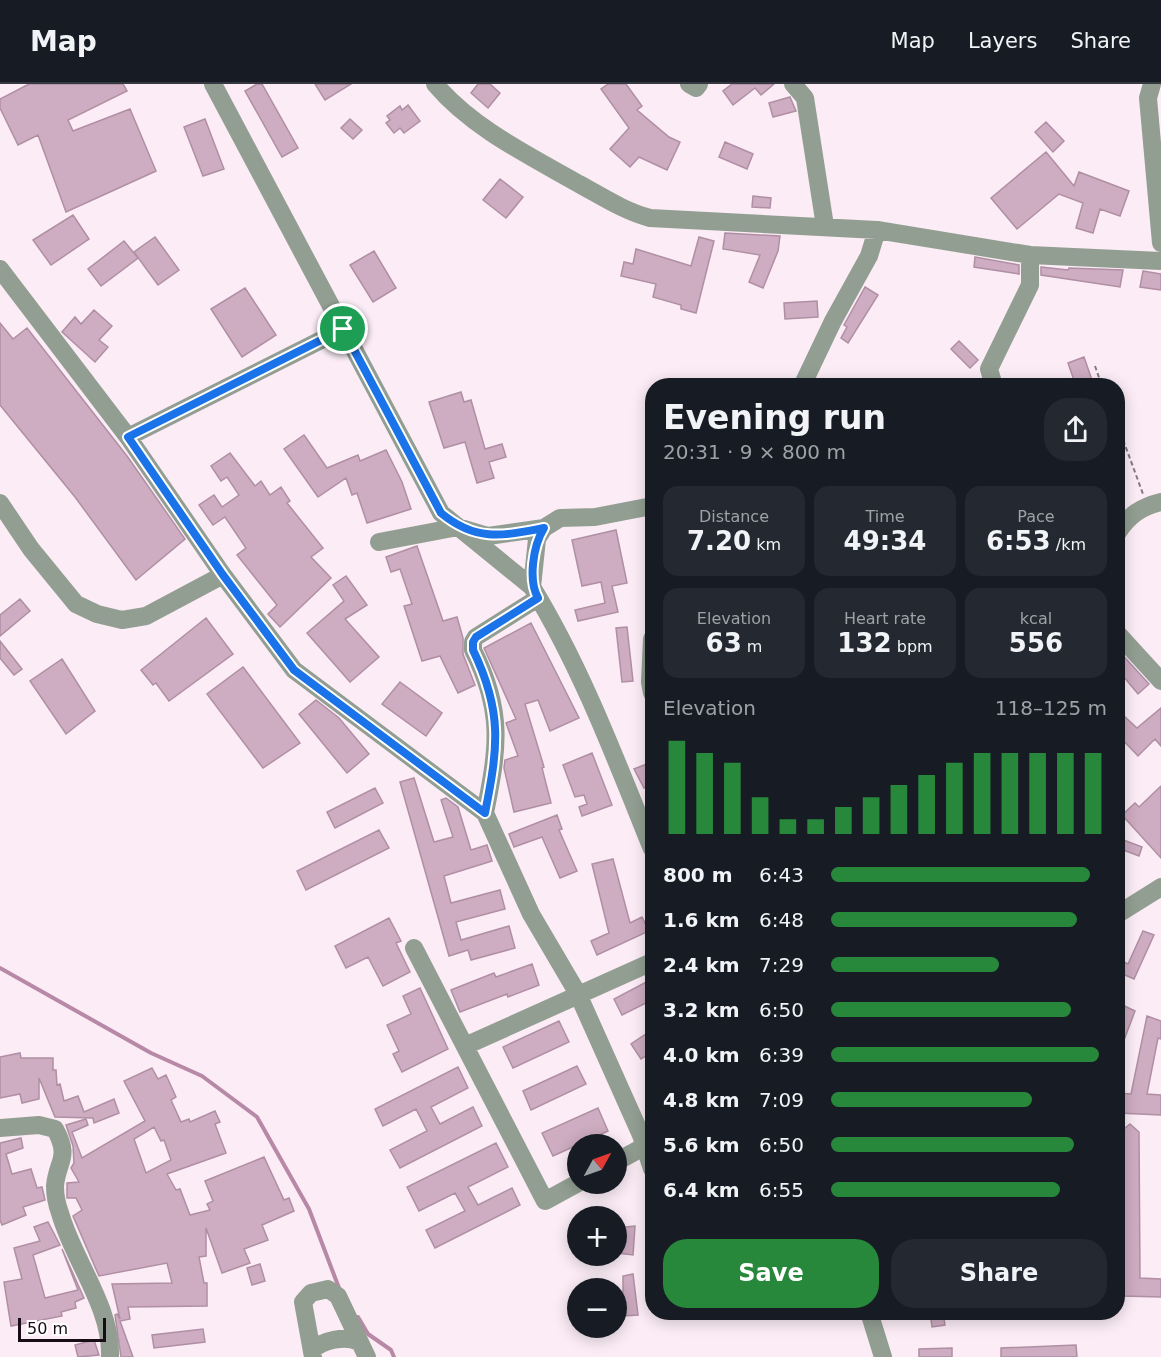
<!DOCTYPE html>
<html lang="en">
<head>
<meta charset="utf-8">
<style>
	:root { --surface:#171b24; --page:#242831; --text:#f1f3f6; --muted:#9ea1a6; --line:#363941; --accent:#27873a }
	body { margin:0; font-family:"DejaVu Sans",sans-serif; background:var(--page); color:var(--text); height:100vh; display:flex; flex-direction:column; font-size:22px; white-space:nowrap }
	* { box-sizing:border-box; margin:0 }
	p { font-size:20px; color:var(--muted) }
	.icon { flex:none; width:33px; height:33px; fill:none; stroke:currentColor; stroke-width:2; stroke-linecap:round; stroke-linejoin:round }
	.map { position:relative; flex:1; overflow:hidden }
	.panel { position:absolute; left:645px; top:294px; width:480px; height:942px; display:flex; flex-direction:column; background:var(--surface); border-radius:24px; box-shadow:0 3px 15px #0003 }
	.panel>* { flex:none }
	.needle { width:39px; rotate:50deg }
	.tools { position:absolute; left:567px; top:1050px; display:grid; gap:12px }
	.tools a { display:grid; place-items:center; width:60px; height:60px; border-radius:50%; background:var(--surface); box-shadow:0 3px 15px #0003; font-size:30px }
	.scale { position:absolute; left:18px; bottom:15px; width:88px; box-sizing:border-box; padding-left:6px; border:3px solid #180d14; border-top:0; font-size:16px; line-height:21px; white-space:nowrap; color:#180d14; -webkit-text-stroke:4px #fff; paint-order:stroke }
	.pin { position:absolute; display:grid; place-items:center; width:51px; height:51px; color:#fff; margin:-26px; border:3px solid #fff; border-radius:50%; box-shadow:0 2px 6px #0007 }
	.round { display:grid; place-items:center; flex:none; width:63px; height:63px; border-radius:24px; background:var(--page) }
	.head { display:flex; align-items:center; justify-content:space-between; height:102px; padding:0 18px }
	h1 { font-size:33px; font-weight:700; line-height:45px }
	.figures { display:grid; grid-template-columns:repeat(3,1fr); gap:9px; height:102px; padding:6px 18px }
	.figures div { display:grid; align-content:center; border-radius:15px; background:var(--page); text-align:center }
	.figures b { font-size:26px; font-weight:700 }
	.figures small { font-size:16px; font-weight:400 }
	.figures p { font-size:16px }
	.chart { height:168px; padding:12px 18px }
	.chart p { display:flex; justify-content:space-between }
	.chart svg { width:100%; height:108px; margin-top:6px; stroke:var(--accent); stroke-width:6 }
	.button { display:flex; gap:12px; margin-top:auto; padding:12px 18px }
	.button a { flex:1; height:69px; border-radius:24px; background:var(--accent); color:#fff; font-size:24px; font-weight:700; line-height:69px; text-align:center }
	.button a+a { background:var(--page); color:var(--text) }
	ul { padding:0 18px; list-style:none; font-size:20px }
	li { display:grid; grid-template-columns:96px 72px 1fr; align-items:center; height:45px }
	li i { height:15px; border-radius:8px; background:var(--accent) }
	header { display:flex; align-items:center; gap:36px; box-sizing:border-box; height:84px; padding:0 30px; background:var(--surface); border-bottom:2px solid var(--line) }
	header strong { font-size:28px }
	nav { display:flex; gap:33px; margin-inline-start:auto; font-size:21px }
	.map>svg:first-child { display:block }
</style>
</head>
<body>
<header>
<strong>Map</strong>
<nav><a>Map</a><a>Layers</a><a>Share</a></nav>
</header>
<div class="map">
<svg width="1161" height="1273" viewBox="0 0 1161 1273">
	<rect width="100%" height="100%" fill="#fbecf5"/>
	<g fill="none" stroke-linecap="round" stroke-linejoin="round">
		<!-- stream -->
		<path stroke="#b888a7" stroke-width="4" d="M0 884 151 969 202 992 257 1033 309 1125 339 1204
			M358 1233 368 1250 391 1266 394 1273"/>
	</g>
	<!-- building -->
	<path fill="#ceacc2" stroke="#b08fa4" stroke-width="1.5" fill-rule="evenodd" d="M29 0H123L127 7 68 36 73 47 130 25 156 87 66 128 38 51 18 61 0 24V15Z
		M257 0H262L298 64 282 73 245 7Z
		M315 0H351L325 16Z
		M478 0H490L500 9 488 24 471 9Z
		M608 0H626L642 22 637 26 669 53 680 58 667 86 639 73 630 83 610 65 629 44 601 5Z
		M732 0H774L761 11 755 4 733 21 723 7Z
		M790 13 796 27 773 33 769 19Z
		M408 21 420 37 404 49 400 44 394 49 386 39 390 36 387 32 400 22 402 26Z
		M205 35 224 85 203 92 184 43Z
		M350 35 362 46 353 55 341 44Z
		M1046 38 1064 57 1053 68 1035 48Z
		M725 58 753 70 747 85 719 73Z
		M1046 68 1074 102 1079 88 1129 107 1120 132 1100 125 1093 149 1076 144 1083 119 1059 110 1017 145 991 114Z
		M500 95 523 113 506 134 483 116Z
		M753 112 771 114 770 124 752 123Z
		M73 131 89 155 51 181 33 156Z
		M725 149 780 152 778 167 763 204 749 198 760 171 723 165Z
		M155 153 179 186 158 201 134 168Z
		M699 153 714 157 696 229 681 225V221L653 213 656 200 621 192 624 178 633 180 636 165 691 182Z
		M124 157 138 174 101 202 88 185Z
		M374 167 396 204 373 218 350 181Z
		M975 173 1019 181V190L974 183Z
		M1041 183 1068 186 1069 184 1123 186 1120 203 1041 191Z
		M1143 187 1161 190V206L1140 203Z
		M865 203 878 211 848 259 841 254 847 243 844 241Z
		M245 204 276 251 242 273 211 225Z
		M817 217 818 233 785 235 784 219Z
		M94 226 112 242 99 256 108 263 95 278 62 248 75 233 81 240Z
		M0 239 13 255 27 244 127 372 185 455 136 496 75 413 0 321Z
		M959 257 978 276 970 284 951 265Z
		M1084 273 1092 296 1076 302 1068 279Z
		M461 308 464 318 471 316 485 365 502 360 506 373 489 378 494 394 477 399 465 358 444 364 429 318Z
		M304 351 327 384 358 371 360 377 386 366 402 398 411 425 367 439 357 409 352 411 346 394 318 413 284 365Z
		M230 369 255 402 261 397 270 411 281 403 290 417 287 419 323 464 311 473 331 494 280 543 268 530 277 521 237 471 246 464 225 433 213 441 199 421 214 411 222 423 239 411 227 393 221 397 211 382Z
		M616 446 627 499 612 502 618 528 578 537 575 526 605 519 601 498 582 502 572 456Z
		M417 462 443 537 457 533 463 554V570L475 601 458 609 440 572 422 577 404 522 412 520 400 485 391 488 386 473Z
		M346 492 367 521 345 535 379 573 350 598 307 549 344 517 333 501Z
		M20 515 30 527 0 552V531Z
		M206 534 233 570 169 617 156 599 153 601 141 586Z
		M531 539 579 634 550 647 538 616 525 620 544 683 542 684 551 719 514 728 504 684 505 676 518 672 506 639 516 635 484 564Z
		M627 543 633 597 622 598 616 544Z
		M0 557 22 585 14 591 0 574Z
		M1118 566 1149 600 1138 610 1118 586Z
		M62 575 95 627 66 650 30 597Z
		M243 583 300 659 263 684 207 610Z
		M400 598 442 629 426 652 382 620Z
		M316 616 339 634 369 670 347 689 299 630Z
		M1161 624V662L1155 655 1138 672 1118 651V639L1124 632 1137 644Z
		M592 669 612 721 582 732 579 723 587 720 584 711 575 713 563 681Z
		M652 678V701L644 704 634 685Z
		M414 694 434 758 453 753 441 716 446 714 458 723 471 766 487 761 492 777 444 792 451 819 500 806 505 825 456 838 461 856 509 842 515 864 471 876 468 866 449 872 400 698Z
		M1161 702V774L1122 731 1135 719 1139 723Z
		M375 704 383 719 335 744 327 728Z
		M557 731 562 745 559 746 577 787 560 794 542 753 514 763 509 750Z
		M379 746 389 764 306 806 297 787Z
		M1118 754 1142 763 1139 772 1118 764Z
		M613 775 630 839 642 833 649 847 597 871 591 857 609 849 592 780Z
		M389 834 401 857 396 859 410 888 383 902 368 873 346 884 335 862Z
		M1143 847 1154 851 1134 895 1118 888V875L1128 880Z
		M532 880 539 901 508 913 507 910 460 928 451 906 494 889 496 893Z
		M652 895V916L622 931 614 915Z
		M420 904 448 965 402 988 393 970 399 967 387 941 411 930 403 912Z
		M1118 919 1135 927 1118 972Z
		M1147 932 1161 937V955L1158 954 1147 1010 1161 1011V1031L1118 1029V1009L1131 1010Z
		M559 937 569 958 513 984 503 963Z
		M652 946V968L641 975 631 960Z
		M20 969 21 974H53V986H56L57 1001 60 1000 64 1017 78 1012 84 1028 114 1015 119 1029 94 1039 93 1034 55 1033 39 994V1015L22 1019 20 1010 0 1014V973Z
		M577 982 586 1000 531 1026 523 1007Z
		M458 983 468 1004 431 1023 440 1040 473 1023 482 1042 400 1084 390 1066 427 1047 416 1025 383 1042 375 1025Z
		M152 984 158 995 166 991 176 1013 171 1016 181 1038 189 1035 190 1038 215 1027 220 1038 215 1040 226 1069 167 1090 176 1106 180 1105 190 1131 210 1126 207 1120 213 1117 205 1097 264 1073 284 1116 289 1114 294 1127 262 1141 268 1156 244 1165 250 1179 222 1189 206 1144V1172L199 1173 204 1199H207V1222L128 1223 130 1235 120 1237 133 1273H121L115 1231 117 1230 120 1235 112 1200 172 1199 167 1179 99 1192 73 1132 82 1126 76 1114H67V1099L79 1098 71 1084 74 1079 73 1062 66 1041 86 1035 88 1041 72 1048 82 1074 145 1037 124 997ZM154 1043 161 1057 164 1056 171 1076 146 1089 134 1055Z
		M598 1024 608 1047 553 1072 542 1049Z
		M1130 1040 1139 1048 1140 1194 1161 1195V1213L1122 1212 1119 1049Z
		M21 1054 23 1064 6 1070 12 1090 31 1085 37 1104 42 1103 45 1116 23 1123 26 1131 2 1141 0 1136V1059Z
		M496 1059 508 1083 468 1103 478 1121 512 1104 520 1121 435 1164 426 1146 465 1127 455 1109 419 1127 407 1103Z
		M48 1138 60 1161 33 1171 45 1214 78 1206 62 1165 84 1214 75 1218 76 1224 61 1228 62 1232 11 1242 4 1198 22 1195 14 1164 40 1157 34 1143Z
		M635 1142 633 1171 618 1169 616 1144Z
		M260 1180 265 1197 252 1201 247 1184Z
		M633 1190 638 1231 623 1232V1192Z
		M930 1228H943L945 1241 932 1243Z
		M203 1245 205 1258 154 1264 152 1251Z
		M94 1256 99 1271 78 1273 75 1261Z
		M1076 1261 1077 1273H1001V1264Z
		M952 1264V1273H919V1265Z"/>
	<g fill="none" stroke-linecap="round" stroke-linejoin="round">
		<!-- path -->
		<path stroke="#877a82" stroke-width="2" stroke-dasharray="4.5 3" stroke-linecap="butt" d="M1095 282 1102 302
			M1118 342 1143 410"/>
		<!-- minor -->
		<path stroke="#929e92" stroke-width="18" d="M213 0 441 429 532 503C582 585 616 676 652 765
			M435 0C472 44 530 72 579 100 603 113 624 127 650 134L877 146 1030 171 1161 177
			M689 0 696 4 699 0
			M793 0 805 14 825 142
			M1152 0 1148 14 1161 159
			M0 185 128 353 223 491 294 586 485 729 531 830 578 910 641 1051 652 1085
			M802 302 833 237 869 172 877 146
			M994 302 989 285 1030 201V171
			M128 353 343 245
			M0 419 31 465 76 520 97 530 122 536 146 532 223 491
			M1118 448C1129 431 1141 423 1161 418
			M379 458 458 443 488 452 544 444
			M532 503 537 455 544 444 560 434 595 433 652 422
			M1118 550 1161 597
			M652 555 650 598 652 609
			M485 729C498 664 504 628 473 566V558L476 553 538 514
			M1118 830 1161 803
			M414 864 545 1117 578 1099
			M465 962 652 878
			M0 1044 39 1041 55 1045C71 1074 57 1077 55 1102 55 1111 57 1121 60 1129 73 1176 112 1223 110 1273
			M616 1078 645 1062
			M869 1228 883 1273
			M312 1267C321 1256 346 1251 359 1258
			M313 1273 303 1218 311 1209 328 1205 338 1212 367 1273"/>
	</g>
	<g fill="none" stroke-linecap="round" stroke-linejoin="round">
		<!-- route casing -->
		<g stroke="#fff" stroke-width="12">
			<path id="route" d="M343 245 441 429C476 458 502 452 544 444 533 462 528 496 538 514L476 553 473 558V566C503 628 498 664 485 729L294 586 223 491 128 353Z"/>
		</g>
		<!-- route -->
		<use href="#route" stroke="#1a73e8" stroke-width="8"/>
	</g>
</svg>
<div class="tools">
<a><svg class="needle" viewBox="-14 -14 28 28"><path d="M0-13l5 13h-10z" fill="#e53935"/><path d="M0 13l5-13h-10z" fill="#9ea1a6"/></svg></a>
<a>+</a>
<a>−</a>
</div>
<div class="scale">50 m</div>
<div class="pin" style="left:343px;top:245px;background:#1e9e55"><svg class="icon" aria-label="arrive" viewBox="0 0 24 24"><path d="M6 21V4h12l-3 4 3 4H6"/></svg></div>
<section class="panel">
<div class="head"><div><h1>Evening run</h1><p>20:31 · 9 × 800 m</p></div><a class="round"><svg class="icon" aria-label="share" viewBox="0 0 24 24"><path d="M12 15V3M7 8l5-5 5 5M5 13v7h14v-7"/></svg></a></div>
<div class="figures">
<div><p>Distance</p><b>7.20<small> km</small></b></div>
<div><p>Time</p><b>49:34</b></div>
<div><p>Pace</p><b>6:53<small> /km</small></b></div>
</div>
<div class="figures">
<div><p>Elevation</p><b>63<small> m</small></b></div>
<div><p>Heart rate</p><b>132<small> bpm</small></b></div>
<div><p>kcal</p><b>556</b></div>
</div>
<div class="chart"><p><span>Elevation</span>118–125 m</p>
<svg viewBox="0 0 160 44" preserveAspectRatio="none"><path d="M5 44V6M15 44V11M25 44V15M35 44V29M45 44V38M55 44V38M65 44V33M75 44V29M85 44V24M95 44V20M105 44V15M115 44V11M125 44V11M135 44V11M145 44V11M155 44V11"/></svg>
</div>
<ul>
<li><b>800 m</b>6:43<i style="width:94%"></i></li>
<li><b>1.6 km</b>6:48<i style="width:89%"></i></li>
<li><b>2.4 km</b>7:29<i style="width:61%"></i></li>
<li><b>3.2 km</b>6:50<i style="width:87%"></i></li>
<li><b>4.0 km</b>6:39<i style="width:97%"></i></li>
<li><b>4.8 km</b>7:09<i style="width:73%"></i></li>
<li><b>5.6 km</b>6:50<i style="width:88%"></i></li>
<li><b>6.4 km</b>6:55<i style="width:83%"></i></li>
</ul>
<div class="button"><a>Save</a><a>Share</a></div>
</section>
</div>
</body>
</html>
